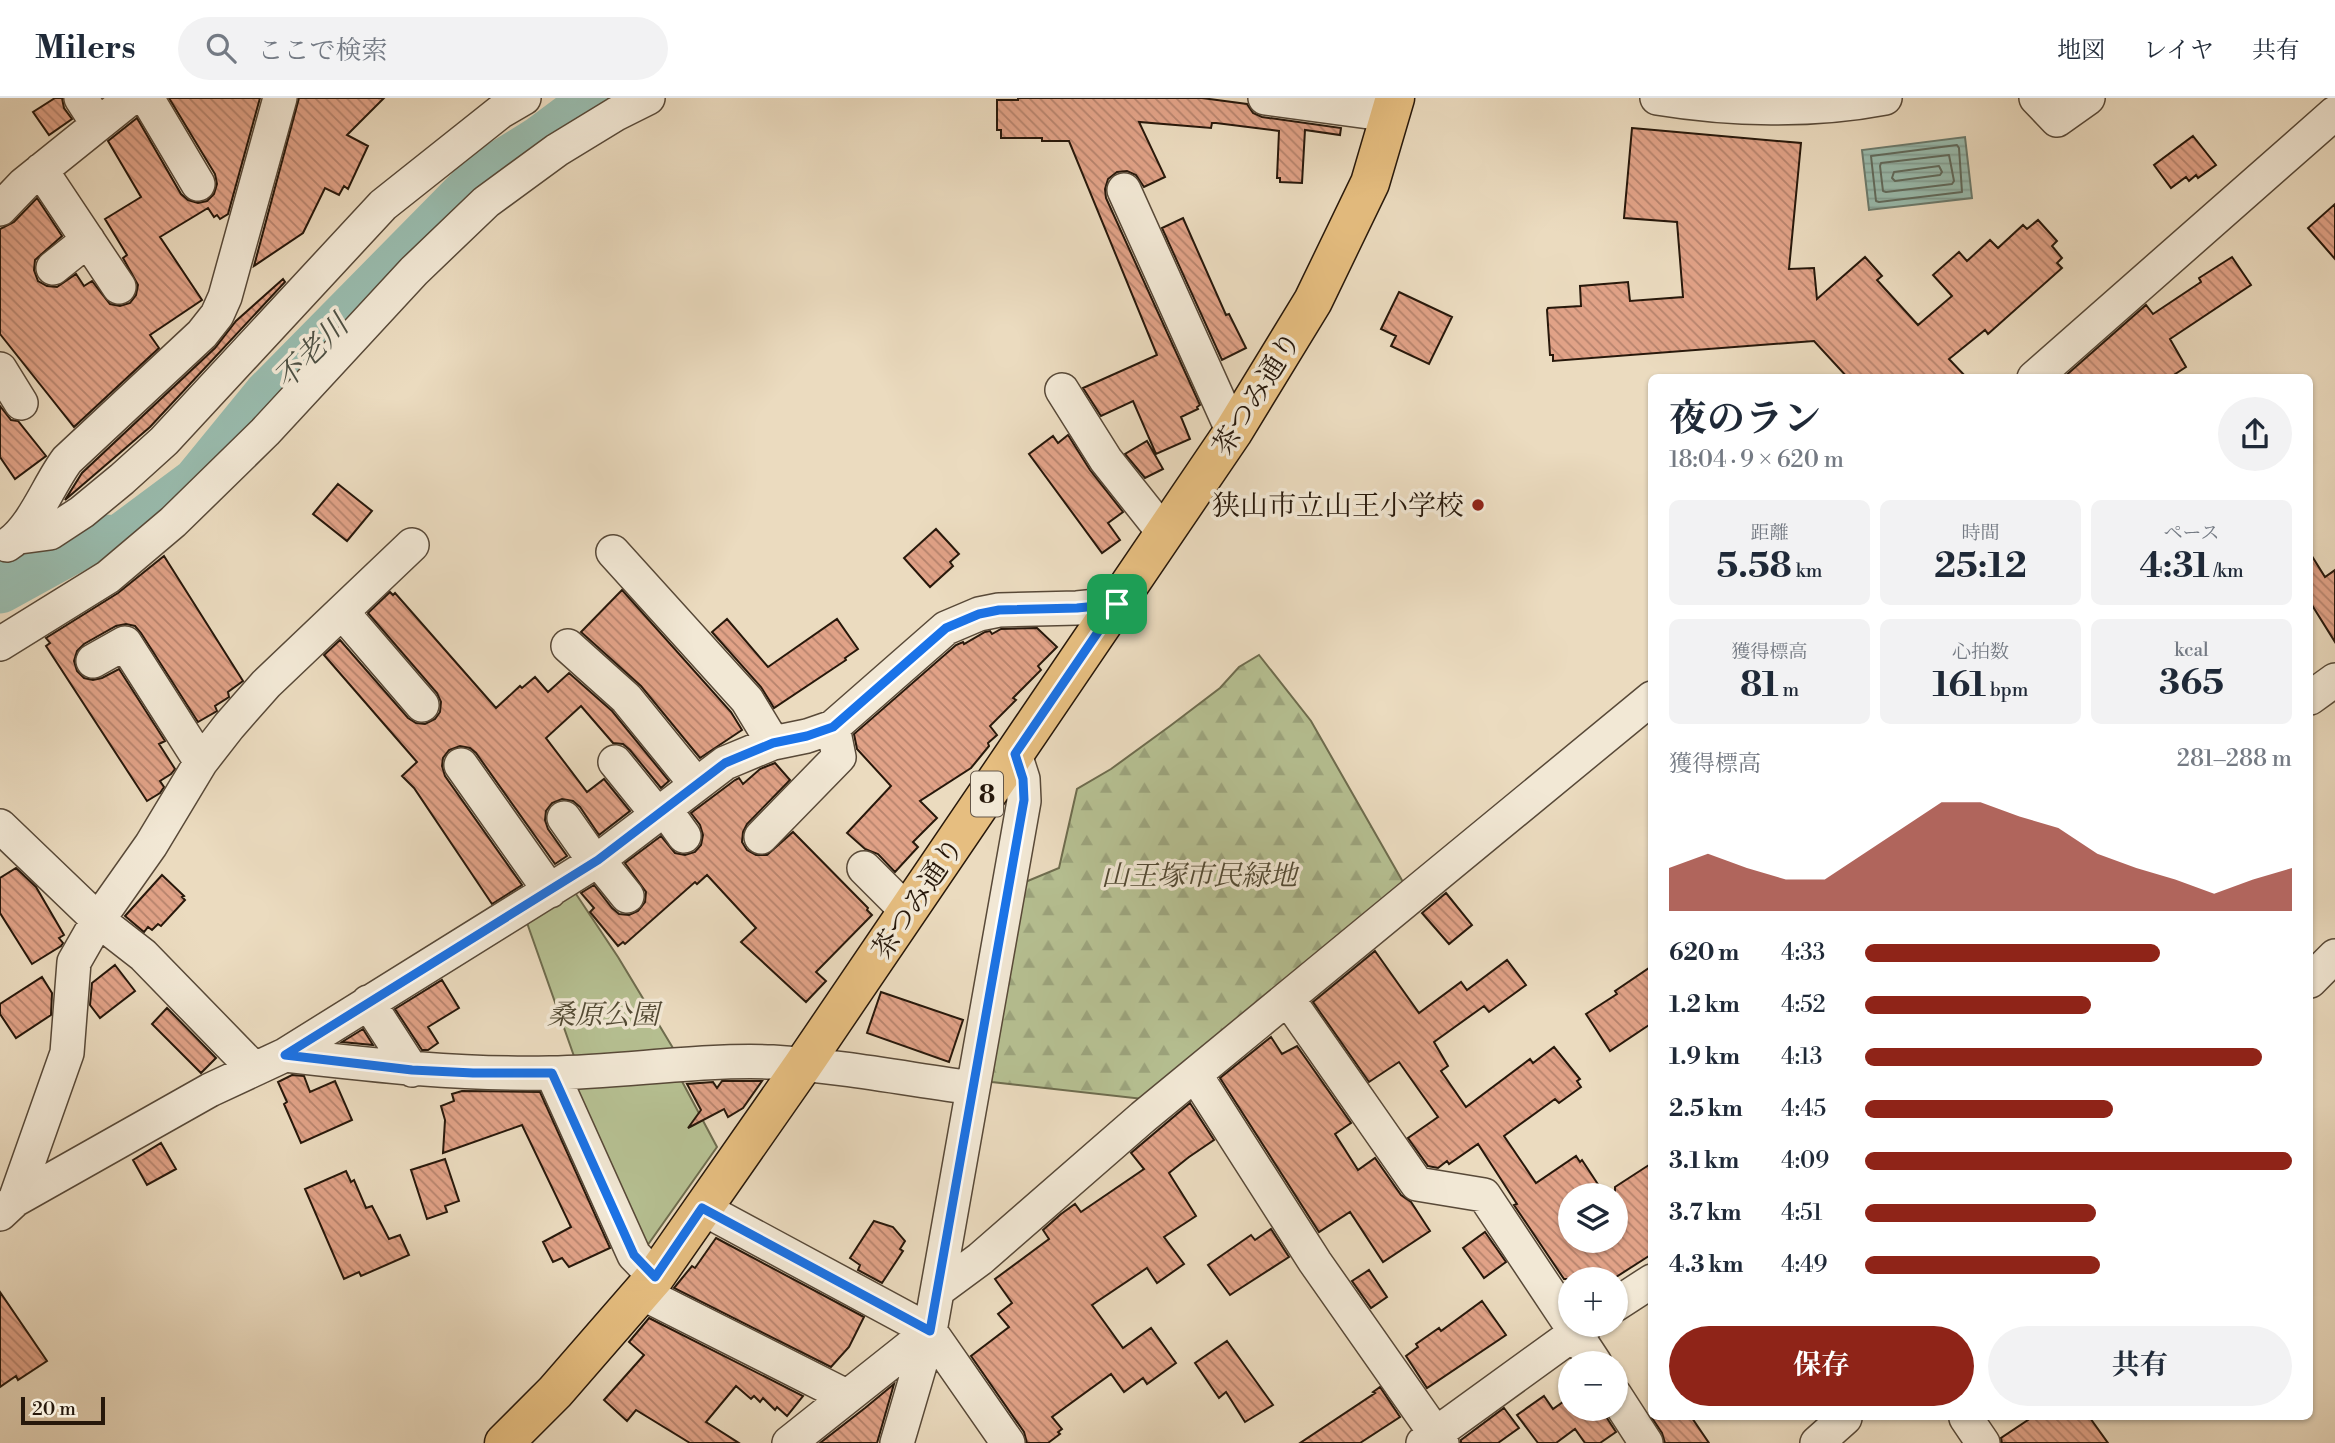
<!DOCTYPE html>
<html lang="ja">
<head>
<meta charset="utf-8">
<style>
	:root { --surface:#fff; --page:#f2f2f3; --text:#1f2937; --muted:#747a83; --line:#e0e1e3; --accent:#8f2418 }
	body { margin:0; font-family:"Libre Bodoni","Noto Serif JP",serif; background:var(--page); color:var(--text); height:100vh; display:flex; flex-direction:column; font-size:26px; white-space:nowrap }
	* { box-sizing:border-box; margin:0 }
	p { font-size:23px; color:var(--muted) }
	.icon { flex:none; width:38px; height:38px; fill:none; stroke:currentColor; stroke-width:2; stroke-linecap:round; stroke-linejoin:round }
	.map { position:relative; flex:1; overflow:hidden }
	.sheet { position:absolute; left:1648px; top:276px; width:665px; height:1046px; display:flex; flex-direction:column; background:var(--surface); border-radius:10px; box-shadow:0 2px 5px #0004 }
	.sheet>* { flex:none }
	.tools { position:absolute; left:1558px; top:1085px; display:grid; gap:14px }
	.tools a { display:grid; place-items:center; width:70px; height:70px; border-radius:50%; background:var(--surface); box-shadow:0 2px 5px #0004; font-size:35px }
	.scale { position:absolute; left:21px; bottom:18px; width:84px; box-sizing:border-box; padding-left:7px; border:4px solid #27180b; border-top:0; font-size:19px; line-height:24px; white-space:nowrap; color:#27180b; -webkit-text-stroke:5px #f2e8d5; paint-order:stroke }
	.pin { position:absolute; display:grid; place-items:center; width:60px; height:60px; color:#fff; margin:-30px; border-radius:14px; box-shadow:0 4px 10px #0006 }
	.round { display:grid; place-items:center; flex:none; width:74px; height:74px; border-radius:37px; background:var(--page) }
	.head { display:flex; align-items:center; justify-content:space-between; height:119px; padding:0 21px }
	h1 { font-size:38px; font-weight:700; line-height:52px }
	.metrics { display:grid; grid-template-columns:repeat(3,1fr); gap:10px; height:119px; padding:7px 21px }
	.metrics div { display:grid; align-content:center; border-radius:10px; background:var(--page); text-align:center }
	.metrics b { font-size:35px; font-weight:700 }
	.metrics small { font-size:19px; font-weight:400 }
	.metrics p { font-size:19px }
	.chart { height:196px; padding:14px 21px }
	.chart p { display:flex; justify-content:space-between }
	.chart svg { width:100%; height:126px; margin-top:7px; fill:var(--accent); opacity:.7 }
	.button { display:flex; gap:14px; margin-top:auto; padding:14px 21px }
	.button a { flex:1; height:80px; border-radius:42px; background:var(--accent); color:#fff; font-size:28px; font-weight:700; line-height:80px; text-align:center }
	.button a+a { background:var(--page); color:var(--text) }
	ul { padding:0 21px; list-style:none; font-size:23px }
	li { display:grid; grid-template-columns:112px 84px 1fr; align-items:center; height:52px }
	li i { height:18px; border-radius:9px; background:var(--accent) }
	header { display:flex; align-items:center; gap:42px; box-sizing:border-box; height:98px; padding:0 35px; background:var(--surface); border-bottom:2px solid var(--line) }
	header strong { font-size:33px }
	nav { display:flex; gap:38px; margin-inline-start:auto; font-size:24px }
	.search { width:490px; height:63px; background:var(--page); display:flex; align-items:center; gap:18px; box-sizing:border-box; padding:0 24px; border-radius:38px; color:var(--muted); font-size:26px }
	.map>svg:first-child { display:block }
</style>
</head>
<body>
<header>
<strong>Milers</strong>
<div class="search"><svg class="icon" aria-label="search" viewBox="0 0 24 24"><circle cx="10" cy="10" r="6"/><path d="M15 15l6 6"/></svg>ここで検索</div>
<nav><a>地図</a><a>レイヤ</a><a>共有</a></nav>
</header>
<div class="map">
<svg width="2335" height="1345" viewBox="0 0 2335 1345">
	<defs>
		<pattern id="forest-firs" width="22" height="20" patternUnits="userSpaceOnUse" patternTransform="scale(1.75)"><rect width="22" height="20" fill="#b6c092"/><path d="M5 1l3.5 6h-7zM16 11l3.5 6h-7z" fill="#9ca47d"/></pattern>
		<pattern id="water-rules" width="6" height="5" patternUnits="userSpaceOnUse" patternTransform="scale(1.75)"><rect width="6" height="5" fill="#99bbad"/><path d="M0 2.5h6" fill="none" stroke="#84a094"/></pattern>
		<pattern id="building-back-hatch" width="6" height="6" patternUnits="userSpaceOnUse" patternTransform="scale(1.75)"><rect width="6" height="6" fill="#e1a287"/><path d="M-1 5l2 2M0 0l6 6M5-1l2 2" fill="none" stroke="#b6836d"/></pattern>
	</defs>
	<rect width="100%" height="100%" fill="#ebdbbf"/>
	<filter id="stains"><feTurbulence type="fractalNoise" baseFrequency=".00286" numOctaves="4"/><feColorMatrix values="0 0 0 0 .2 0 0 0 0 .09 0 0 0 0 .02 0 0 0 .5 -.17"/></filter>
	<radialGradient id="worn" r=".72"><stop offset=".6" stop-color="#630" stop-opacity="0"/><stop offset="1" stop-color="#630" stop-opacity=".3"/></radialGradient>
	<!-- forest -->
	<path fill="url(#forest-firs)" stroke="#6e6c4e" stroke-width="2" d="M1259 557 1311 623 1403 784 1143 1001 992 984 984 974 1018 787 1059 770 1077 691 1111 671 1170 628 1220 590 1239 569Z"/>
	<!-- park -->
	<path fill="#b6c092" stroke="#6e6c4e" stroke-width="2" d="M574 793 618 859 676 955 575 961 526 822Z
		M677 974 717 1049 647 1148 572 981Z"/>
	<!-- water -->
	<path fill="url(#water-rules)" stroke="#6b7a6c" stroke-width="2" d="M1965 39 1972 100 1869 112 1862 52Z"/>
	<g fill="none" stroke-linecap="round" stroke-linejoin="round">
		<!-- shore -->
		<path stroke="#606a5c" stroke-width="2" d="M1957 47 1959 50 1962 94 1879 104 1876 103 1871 58Z
			M1949 57 1954 83 1952 86 1886 94 1883 93 1880 68 1881 65Z
			M1939 68 1942 74 1940 77 1895 83 1892 80 1894 74Z"/>
		<!-- river -->
		<path stroke="#99bbad" stroke-width="51" d="M0 490 89 441 119 443 197 385 268 298 486 77 541 43 577 16 619 0"/>
	</g>
	<!-- building -->
	<path fill="url(#building-back-hatch)" stroke="#27180b" stroke-width="2" d="M55 0H62L64 10 72 21 49 37 33 14Z
		M169 0H260L228 116 220 121 217 117 214 119 208 110 160 139 202 202 150 237 159 250 74 329 0 236V131L14 124 37 100 62 138 35 162 34 172 38 183 47 188 57 189 76 176 84 188 92 183 110 206 120 208 130 205 136 197 138 187 123 160 127 157 105 121 141 99 108 43 137 20 181 96 188 102 198 105 207 103 214 96 217 86 215 76Z
		M299 0H384L347 37 368 48 348 91 344 88 339 97 325 90 303 135 254 168Z
		M1018 0H1202L1247 6 1253 15 1262 19 1341 30 1340 37 1305 32 1302 85 1280 84V80H1277L1279 33 1216 25H1212L1211 30 1139 24 1165 79 1144 89 1136 77 1127 73 1117 74 1108 81 1105 91 1106 100 1200 307 1197 309 1198 311 1181 319 1190 341 1156 356 1133 303 1101 318 1083 290 1157 257 1069 43H1042V40H1001V32H997V2H1018Z
		M1632 30 1801 45 1789 171 1814 170 1817 201 1865 159 1882 178 1877 182 1918 227 1952 198 1933 177 1959 154 1967 163 1990 142 1998 150 2023 127 2027 131 2038 122 2057 143 2052 148 2062 160 2057 165 2062 170 1988 236 1985 232 1949 261 1967 280H1848L1814 243 1553 263V257H1550L1547 212 1548 210 1581 208 1580 188 1628 184 1630 203 1683 199 1677 124 1624 120Z
		M2193 38 2216 67 2198 80 2196 77 2189 83 2186 79 2171 90 2154 67Z
		M2335 106V161L2308 130Z
		M1183 120 1226 217 1229 216 1246 250 1222 262 1162 130Z
		M2232 159 2251 187 2170 241 2186 269 2169 280H2063L2146 207 2153 216 2201 184 2199 180Z
		M283 181 285 184 150 329 65 402 82 375 215 250 236 223Z
		M1399 194 1452 219 1429 266 1391 248 1396 238 1381 231Z
		M0 308 11 322 18 323 46 358 15 381 0 359Z
		M1068 337 1090 372 1123 414 1108 425 1120 442 1102 455 1029 356 1053 338 1058 345Z
		M1147 343 1163 371 1145 380 1125 356Z
		M338 386 372 413 347 443 313 416Z
		M936 431 959 456 950 464 953 468 930 489 904 460Z
		M2310 455 2325 479 2335 472V544L2310 504Z
		M164 458 243 583 228 594 229 599 215 608 217 613 198 624 141 535 135 528 126 526 116 528 84 546 77 553 74 563 77 573 84 580 93 582 102 580 119 571 165 643 159 646 175 671 171 676 160 683 164 689 160 695 147 703 46 548 50 545 46 540 118 495Z
		M622 492 731 614 742 632 700 660 641 588 581 534Z
		M390 494 393 497 395 495 496 610 520 588 522 590 535 579 548 594 569 575 612 613 669 683 661 690 630 652 623 646 613 645 581 608 546 640 587 694 604 681 630 713 599 737 580 709 573 703 562 701 552 705 546 713 545 722 548 731 567 758 555 766 476 655 470 650 460 648 449 652 443 660 442 668 445 678 522 787 492 806 414 690 402 678 417 664 324 557 340 542 408 620 416 625 425 626 435 621 440 614 441 604 437 595 368 515Z
		M727 521 768 569 837 521 858 551 845 560 846 562 774 610 761 589 712 534Z
		M1037 530 1057 549 1038 568 1041 572 1013 600 1016 602 990 628 997 637 988 645 989 648 971 670 920 703 937 720 913 744 918 749 895 774 878 756 865 751 847 735 891 688 857 651 854 636 956 547 963 544 964 546 985 534 990 533 992 536 1001 531Z
		M775 665 790 682 747 726 743 734 742 744 747 752 756 757H767L793 734 868 810 867 812 872 817 816 874 826 883 806 904 741 844 756 830 707 777 697 786 695 784 625 846 623 844 618 848 590 814 594 810 581 795 594 787 612 810 619 816 629 817 638 813 645 804 646 794 625 765 661 738 675 755 685 757 695 754 701 747 703 737 700 727 691 715 735 682 739 680 743 686 760 671Z
		M16 770 36 789 64 837 59 840 63 845 61 848 32 866 0 815V780Z
		M162 777 184 798 182 799 185 802 161 828 158 826 152 832 148 829 144 834 125 818Z
		M1446 795 1472 827 1449 846 1422 815Z
		M1375 853 1419 915 1461 884 1467 892 1507 862 1526 887 1489 914 1484 908 1434 944 1448 968 1441 973 1466 1009 1530 961 1533 965 1554 949 1580 981 1577 983 1581 989 1559 1005 1555 1001 1504 1038 1536 1085 1576 1058 1580 1064 1582 1062 1605 1097H1570V1143H1615V1089L1652 1065V1156L1613 1181H1564L1514 1107 1517 1106 1515 1103 1478 1046 1449 1066 1447 1063 1438 1070 1428 1068 1408 1040 1438 1019 1399 964 1369 984 1313 904Z
		M115 867 135 893 100 920 90 907 92 885Z
		M1652 868V925L1610 953 1586 916 1617 896 1615 893Z
		M42 879 52 895 51 917 16 940 0 916V906Z
		M442 882 459 910 428 929 438 945 428 952H422L395 911Z
		M881 894 963 922 949 964 867 935Z
		M167 910 216 960 201 975 152 926Z
		M363 931 373 947 342 944Z
		M1271 939 1282 956 1297 948 1351 1025 1335 1036 1358 1072 1375 1060 1401 1097 1411 1104 1430 1133 1383 1164 1350 1114 1319 1134 1220 980Z
		M292 977 304 978 310 994 335 983 352 1022 301 1045 284 1006 287 1004 278 984Z
		M722 983H762L743 1010 728 1019 724 1011 688 1030 701 1012 687 986 713 984 717 990Z
		M462 993 540 994 610 1150 569 1169 562 1160 553 1164 543 1144 571 1129 522 1027 443 1055 445 1022 441 1008 454 1003 452 996Z
		M1190 1005 1214 1042 1189 1059 1169 1075 1196 1118 1164 1139 1184 1166 1157 1185 1147 1170 1092 1207 1123 1250 1151 1230 1176 1265 1147 1286 1143 1280 1124 1294 1111 1276 1052 1319 1062 1331 1058 1334 1060 1336 1048 1345H1027L1024 1334 971 1258 1009 1229 998 1216 1012 1205 995 1181 1049 1141 1043 1132 1061 1116 1075 1106 1081 1114 1144 1071 1131 1055Z
		M161 1045 176 1071 147 1087 133 1062Z
		M445 1061 459 1103 445 1108 447 1114 427 1121 411 1072Z
		M346 1073 351 1084 354 1082 366 1110 372 1108 389 1141 400 1137 409 1157 361 1178 359 1174 344 1181 305 1091Z
		M874 1123 893 1129 905 1143 900 1151 903 1153 882 1185 858 1172 860 1167 850 1160Z
		M1271 1131 1289 1159 1230 1197 1208 1167 1251 1137 1255 1142Z
		M1485 1134 1506 1164 1484 1180 1463 1150Z
		M716 1140 864 1219 849 1249 831 1269 674 1190 692 1168 695 1170Z
		M1369 1172 1387 1199 1371 1210 1352 1183Z
		M0 1194 47 1263 18 1282 16 1278 0 1289Z
		M1482 1203 1506 1237 1427 1290 1406 1258 1418 1249 1416 1246 1439 1230 1441 1233Z
		M649 1220 803 1298 787 1318 777 1309 775 1312 763 1300 760 1304 754 1298 751 1301 736 1288 706 1324 739 1345H690L636 1312 627 1323 604 1302 644 1257 629 1244Z
		M1227 1243 1273 1307 1245 1324 1226 1294 1219 1300 1195 1265Z
		M894 1286 877 1345H820L865 1310Z
		M1380 1289 1400 1319 1360 1345H1300L1375 1295 1373 1294Z
		M1544 1298 1553 1311 1570 1299V1311H1601L1616 1334 1600 1345H1585L1575 1331 1556 1345H1538L1517 1317Z
		M1504 1310 1519 1330 1498 1345H1461V1342Z
		M1652 1320H1692L1709 1345H1665L1662 1335Z
		M2031 1320H2090L2108 1345H2002L2001 1340Z"/>
	<g fill="none" stroke-linecap="round" stroke-linejoin="round">
		<!-- minor casing -->
		<g stroke="#584938" stroke-width="36">
			<path id="minor" d="M81 0 97 25
				M147 0 198 86
				M1265 0 1391 17
				M1657 0C1730 12 1812 14 1885 0
				M2036 0 2057 22 2088 0
				M41 72 119 189
				M1124 92 1233 334
				M0 111 24 86 131 0
				M53 170 88 142
				M0 271 21 305
				M2034 280 2335 15
				M1062 292 1106 362 1164 435
				M20 439 50 435 82 414 122 381 164 343 383 107 500 14 524 0
				M7 447C33 431 48 387 67 362L202 236 217 217 225 199 280 0
				M613 454 747 602 773 645
				M342 514 422 607
				M0 546 108 479 173 424 265 334 414 173 486 104 557 52 616 16 648 0
				M568 548 626 600 696 686
				M93 563 125 545 201 664
				M2310 600 2335 582
				M615 664 657 716
				M461 667 550 793
				M664 710 684 738
				M564 720 595 764
				M0 728 98 822 143 857 254 971
				M761 739 839 659 833 629
				M598 762 627 798
				M864 770 908 814
				M2310 883 2335 858
				M1288 901 1417 1086 1484 1097 1570 1226
				M368 904 412 972
				M285 957C373 967 460 977 550 975 624 974 698 961 773 964 839 968 907 981 973 990
				M552 975 634 1157 655 1179
				M1196 978 1315 1164 1442 1345
				M15 1102 67 955 74 864 98 822 151 747 201 664 229 628 266 586 412 447
				M702 1110 930 1233 1008 1345
				M0 1116 15 1102 210 992 285 957 598 762 725 665 773 645 807 638 833 629 946 530 979 516 999 512 1077 510 1117 506
				M938 1192 980 1161 1143 1019 1652 600
				M642 1195 846 1298
				M1615 1207 1652 1183
				M1570 1227 1595 1265
				M1615 1297 1646 1345
				M1966 1320 1983 1345
				M789 1345 930 1233
				M897 1345 930 1233 1024 703 1023 681 1015 656
				M1423 1345 1586 1227
				M1817 1345 1845 1320"/>
		</g>
		<!-- major casing -->
		<g stroke="#27180b" stroke-width="41">
			<path id="major" d="M504 1345 555 1294 655 1179 803 967 1233 334 1313 203 1370 85 1395 0"/>
		</g>
		<!-- minor -->
		<use href="#minor" stroke="#f2e8d5" stroke-width="33"/>
		<!-- major -->
		<use href="#major" stroke="#e6be80" stroke-width="38"/>
	</g>
	<g fill="none" stroke-linecap="round" stroke-linejoin="round">
		<!-- route casing -->
		<g stroke="#fff" stroke-width="14">
			<path id="route" d="M1117 506 1015 656 1023 681 1024 702 930 1233 702 1110 655 1179 634 1157 552 975H473L412 972 285 957 598 762 725 665 773 645 807 638 833 629 946 530 979 516 999 512 1077 510Z"/>
		</g>
		<!-- route -->
		<use href="#route" stroke="#1a73e8" stroke-width="9"/>
	</g>
	<!-- markers -->
	<circle fill="#8f2418" stroke="#f2e8d5" stroke-width="2.5" cx="1478" cy="407" r="7"/>
	<g text-anchor="middle" stroke-width="7" stroke-linejoin="round" paint-order="stroke">
		<!-- shield labels -->
		<rect fill="#f2e8d5" stroke="#645648" stroke-width="2" x="971" y="673.5" width="32" height="45" rx="5"/>
		<g font-size="26" font-weight="bold" fill="#27180b">
			<text x="987" y="705">8</text>
		</g>
		<!-- street labels -->
		<g font-size="28" fill="#27180b" stroke="#f2e8d5">
			<text transform="translate(1256 295) rotate(-58)" y="10">茶つみ通り</text>
			<text transform="translate(917 800) rotate(-56)" y="10">茶つみ通り</text>
		</g>
		<!-- poi labels -->
		<g font-size="28" fill="#27180b" stroke="#f2e8d5" text-anchor="end">
			<text x="1464" y="417">狭山市立山王小学校</text>
		</g>
		<!-- park labels -->
		<g font-size="28" font-style="italic" fill="#524a34" stroke="#f2e8d5">
			<text x="1199" y="787">山王塚市民緑地</text>
			<text x="603" y="926">桑原公園</text>
		</g>
		<!-- water labels -->
		<g font-size="30" font-style="italic" fill="#4f5144" stroke="#f2e8d5">
			<text transform="translate(311 254) rotate(-45)" y="10">不老川</text>
		</g>
	</g>
	<rect width="100%" height="100%" filter="url(#stains)"/>
	<rect width="100%" height="100%" fill="url(#worn)"/>
</svg>
<div class="tools">
<a><svg class="icon" aria-label="layers" viewBox="0 0 24 24"><path d="M12 4l9 5-9 5-9-5zM3 14l9 5 9-5"/></svg></a>
<a>+</a>
<a>−</a>
</div>
<div class="scale">20 m</div>
<div class="pin" style="left:1117px;top:506px;background:#1e9e55"><svg class="icon" aria-label="arrive" viewBox="0 0 24 24"><path d="M6 21V4h12l-3 4 3 4H6"/></svg></div>
<section class="sheet">
<div class="head"><div><h1>夜のラン</h1><p>18:04 · 9 × 620 m</p></div><a class="round"><svg class="icon" aria-label="share" viewBox="0 0 24 24"><path d="M12 15V3M7 8l5-5 5 5M5 13v7h14v-7"/></svg></a></div>
<div class="metrics">
<div><p>距離</p><b>5.58<small> km</small></b></div>
<div><p>時間</p><b>25:12</b></div>
<div><p>ペース</p><b>4:31<small> /km</small></b></div>
</div>
<div class="metrics">
<div><p>獲得標高</p><b>81<small> m</small></b></div>
<div><p>心拍数</p><b>161<small> bpm</small></b></div>
<div><p>kcal</p><b>365</b></div>
</div>
<div class="chart"><p><span>獲得標高</span>281–288 m</p>
<svg viewBox="0 0 160 44" preserveAspectRatio="none"><path d="M0 44V29L10 24L20 29L30 33L40 33L50 24L60 15L70 6L80 6L90 11L100 15L110 24L120 29L130 33L140 38L150 33L160 29V44z"/></svg>
</div>
<ul>
<li><b>620 m</b>4:33<i style="width:69%"></i></li>
<li><b>1.2 km</b>4:52<i style="width:53%"></i></li>
<li><b>1.9 km</b>4:13<i style="width:93%"></i></li>
<li><b>2.5 km</b>4:45<i style="width:58%"></i></li>
<li><b>3.1 km</b>4:09<i style="width:100%"></i></li>
<li><b>3.7 km</b>4:51<i style="width:54%"></i></li>
<li><b>4.3 km</b>4:49<i style="width:55%"></i></li>
</ul>
<div class="button"><a>保存</a><a>共有</a></div>
</section>
</div>
</body>
</html>
